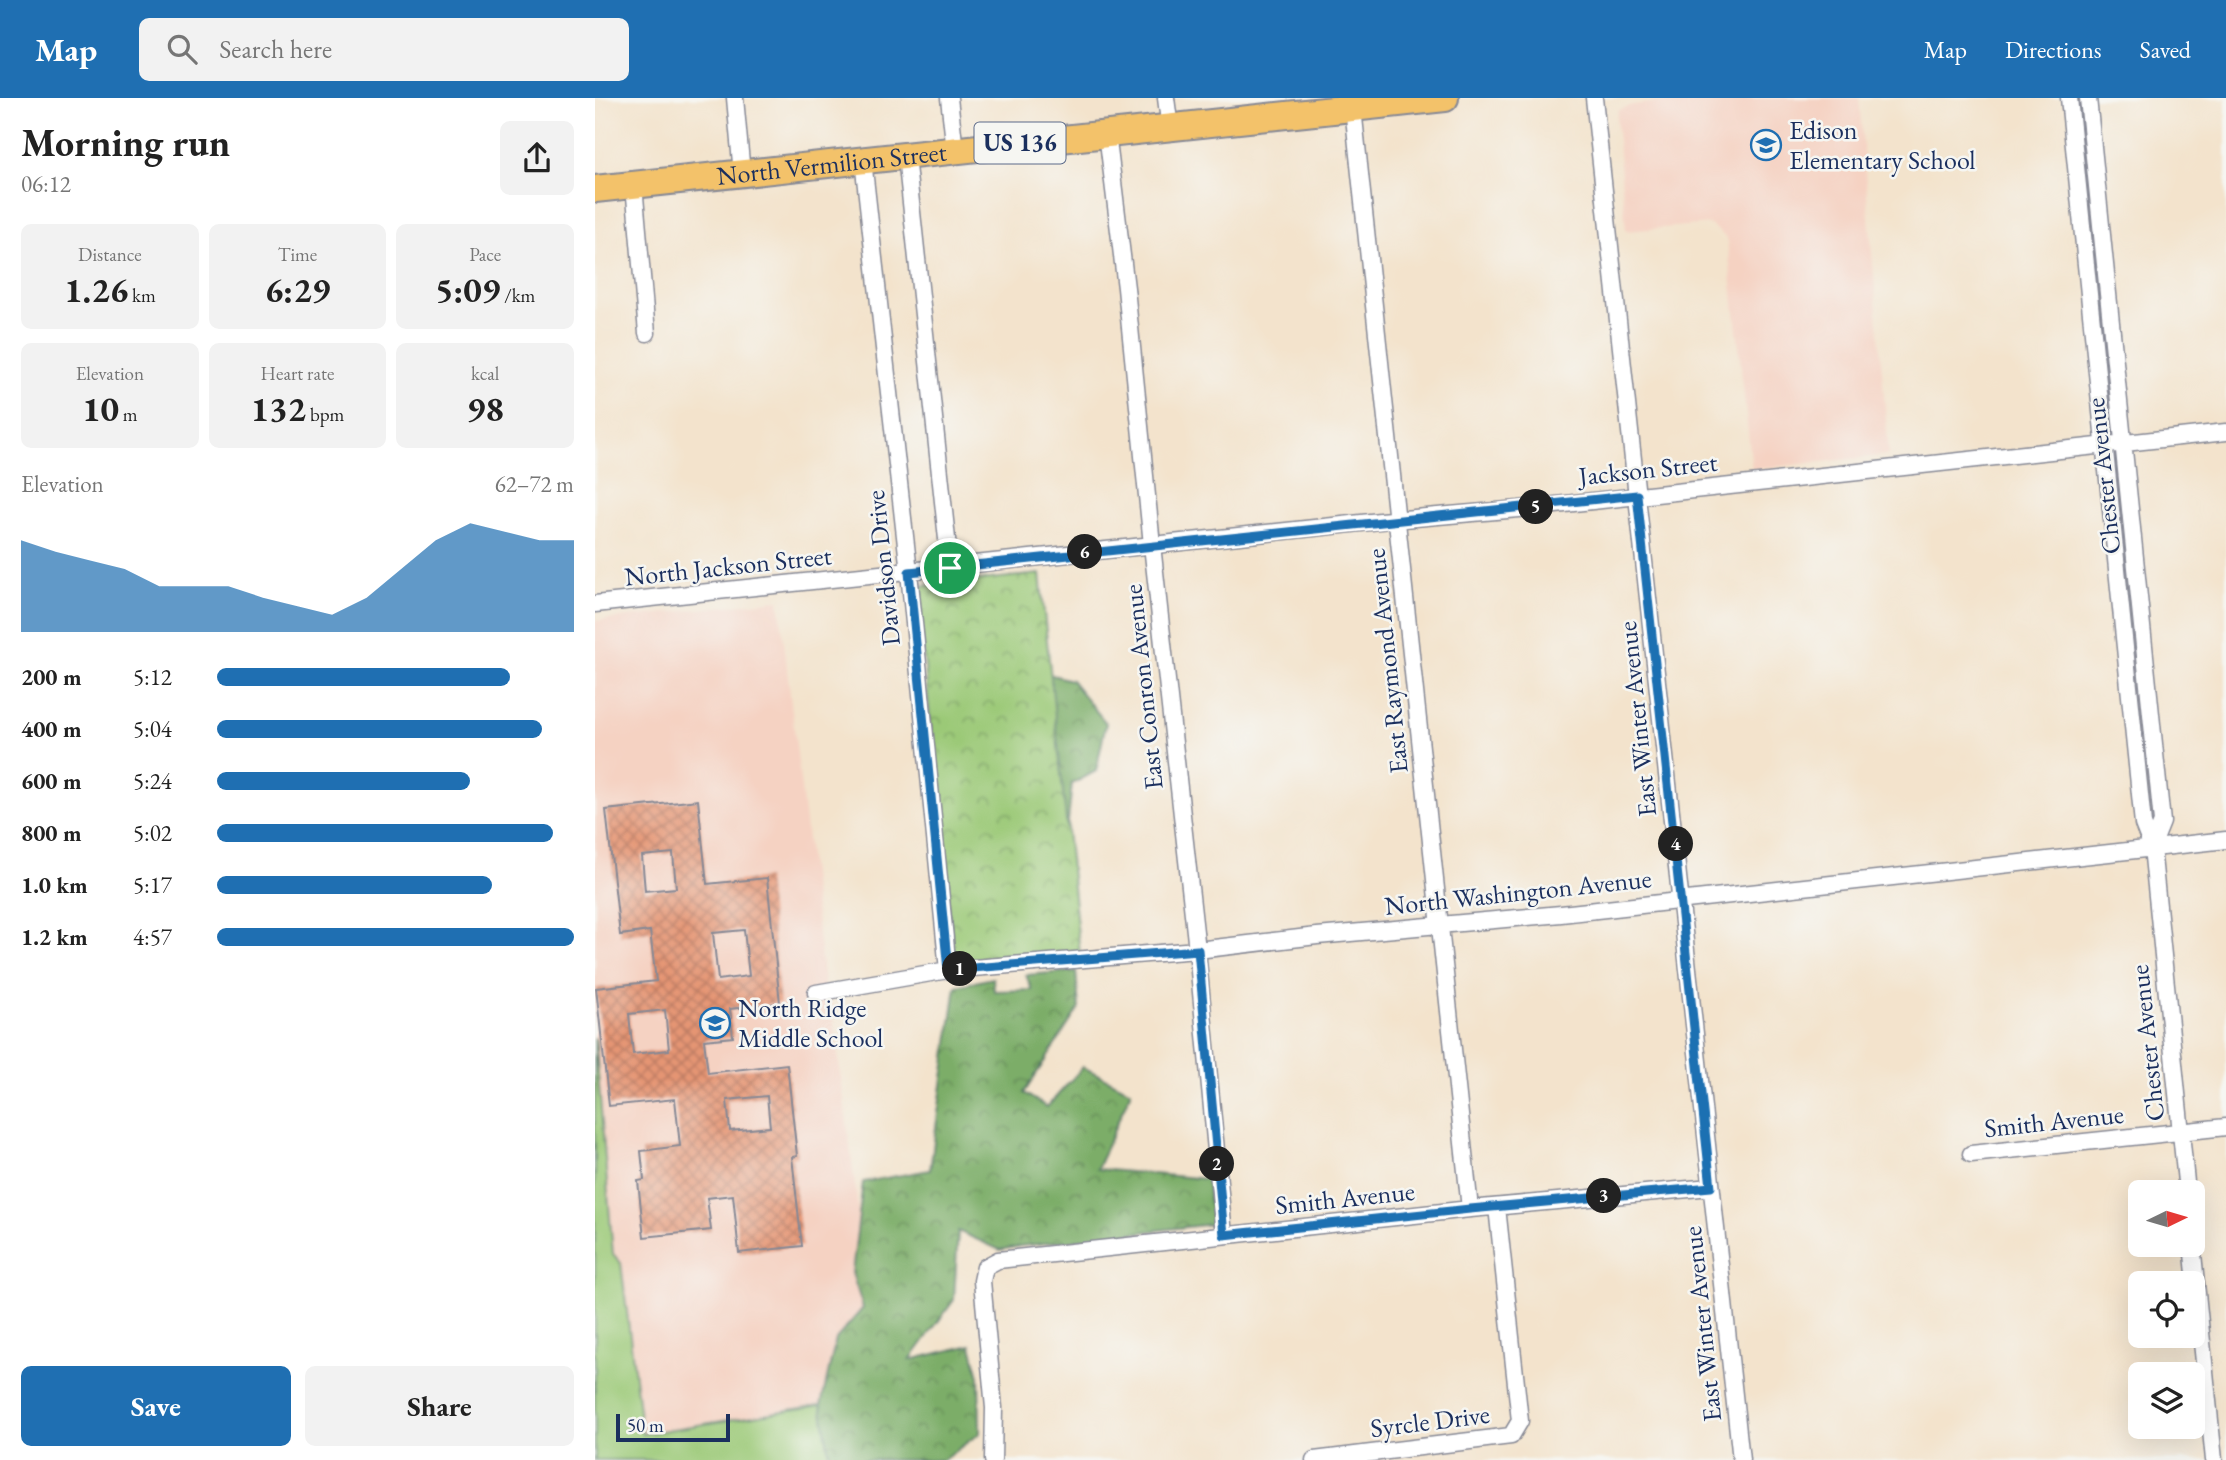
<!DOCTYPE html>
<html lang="en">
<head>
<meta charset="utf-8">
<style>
	:root { --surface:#fff; --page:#f2f2f2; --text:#222; --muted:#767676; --accent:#1f6fb2 }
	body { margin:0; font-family:"EB Garamond",serif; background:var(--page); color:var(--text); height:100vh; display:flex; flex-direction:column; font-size:26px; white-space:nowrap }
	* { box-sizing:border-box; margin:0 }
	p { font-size:23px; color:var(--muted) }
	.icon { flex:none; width:38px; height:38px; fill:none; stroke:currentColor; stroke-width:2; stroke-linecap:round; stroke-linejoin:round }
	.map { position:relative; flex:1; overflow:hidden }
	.details { display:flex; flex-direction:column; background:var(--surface); width:595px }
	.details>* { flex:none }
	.needle { width:46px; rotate:85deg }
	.buttons { position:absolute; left:1533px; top:1082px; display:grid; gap:14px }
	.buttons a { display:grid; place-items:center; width:77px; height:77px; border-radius:10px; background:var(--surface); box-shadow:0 7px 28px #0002; font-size:35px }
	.scale { position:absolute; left:21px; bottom:18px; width:114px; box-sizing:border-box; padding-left:7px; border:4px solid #1b2f5e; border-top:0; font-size:19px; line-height:24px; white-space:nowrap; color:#1b2f5e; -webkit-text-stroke:5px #f6f6f2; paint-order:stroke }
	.pin { position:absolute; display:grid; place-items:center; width:60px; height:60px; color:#fff; margin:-30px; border:4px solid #fff; border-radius:50%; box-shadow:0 2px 7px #0007 }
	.km { position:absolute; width:35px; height:35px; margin:-18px; border-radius:50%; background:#222; color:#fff; font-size:19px; line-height:35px; text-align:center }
	.round { display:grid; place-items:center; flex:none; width:74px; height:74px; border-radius:10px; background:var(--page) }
	.headline { display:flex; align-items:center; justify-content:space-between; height:119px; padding:0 21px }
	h1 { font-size:38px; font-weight:700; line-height:52px }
	.metrics { display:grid; grid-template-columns:repeat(3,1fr); gap:10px; height:119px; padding:7px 21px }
	.metrics div { display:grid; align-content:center; border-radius:10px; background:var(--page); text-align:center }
	.metrics b { font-size:35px; font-weight:700 }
	.metrics small { font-size:19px; font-weight:400 }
	.metrics p { font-size:19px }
	.chart { height:196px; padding:14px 21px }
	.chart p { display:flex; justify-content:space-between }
	.chart svg { width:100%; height:126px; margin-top:7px; fill:var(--accent); opacity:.7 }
	.cta { display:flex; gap:14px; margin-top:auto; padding:14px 21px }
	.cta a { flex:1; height:80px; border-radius:10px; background:var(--accent); color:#fff; font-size:28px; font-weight:700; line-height:80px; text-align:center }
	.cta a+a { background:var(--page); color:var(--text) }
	ul { padding:0 21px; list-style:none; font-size:23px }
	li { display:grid; grid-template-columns:112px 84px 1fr; align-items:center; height:52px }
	li i { height:18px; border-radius:9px; background:var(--accent) }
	header { display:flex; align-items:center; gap:42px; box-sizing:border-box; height:98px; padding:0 35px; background:var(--accent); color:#fff }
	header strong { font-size:33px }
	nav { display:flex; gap:38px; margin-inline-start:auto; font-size:24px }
	.search { width:490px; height:63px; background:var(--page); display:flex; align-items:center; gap:18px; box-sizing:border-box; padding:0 24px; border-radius:10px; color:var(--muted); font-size:26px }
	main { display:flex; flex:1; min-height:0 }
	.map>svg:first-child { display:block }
</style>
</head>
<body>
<header>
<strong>Map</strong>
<div class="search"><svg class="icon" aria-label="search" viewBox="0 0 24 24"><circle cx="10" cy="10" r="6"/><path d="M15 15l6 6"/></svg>Search here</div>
<nav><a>Map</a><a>Directions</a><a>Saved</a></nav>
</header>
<main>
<section class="details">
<div class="headline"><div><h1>Morning run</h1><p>06:12</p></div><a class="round"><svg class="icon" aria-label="share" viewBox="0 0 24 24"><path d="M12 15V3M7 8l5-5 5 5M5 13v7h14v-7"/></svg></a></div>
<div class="metrics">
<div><p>Distance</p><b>1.26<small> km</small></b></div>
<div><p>Time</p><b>6:29</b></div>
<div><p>Pace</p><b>5:09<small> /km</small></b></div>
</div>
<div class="metrics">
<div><p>Elevation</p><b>10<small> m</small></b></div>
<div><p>Heart rate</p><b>132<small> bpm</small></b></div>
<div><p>kcal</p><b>98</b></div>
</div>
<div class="chart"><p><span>Elevation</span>62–72 m</p>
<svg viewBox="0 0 160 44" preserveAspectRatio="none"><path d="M0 44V12L10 16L20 19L30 22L40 28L50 28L60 28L70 32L80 35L90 38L100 32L110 22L120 12L130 6L140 9L150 12L160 12V44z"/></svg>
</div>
<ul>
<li><b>200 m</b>5:12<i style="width:82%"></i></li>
<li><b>400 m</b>5:04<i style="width:91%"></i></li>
<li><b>600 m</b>5:24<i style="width:71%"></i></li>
<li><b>800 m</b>5:02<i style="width:94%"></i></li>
<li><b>1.0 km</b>5:17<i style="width:77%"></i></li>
<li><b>1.2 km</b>4:57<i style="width:100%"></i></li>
</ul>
<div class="cta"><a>Save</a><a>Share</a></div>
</section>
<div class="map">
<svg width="1631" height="1362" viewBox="0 0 1631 1362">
	<defs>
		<pattern id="forest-crowns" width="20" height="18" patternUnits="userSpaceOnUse" patternTransform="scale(1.75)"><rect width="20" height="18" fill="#7cad68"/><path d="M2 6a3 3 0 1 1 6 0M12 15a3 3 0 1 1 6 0" fill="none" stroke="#658d59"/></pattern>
		<pattern id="park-crowns" width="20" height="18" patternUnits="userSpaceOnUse" patternTransform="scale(1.75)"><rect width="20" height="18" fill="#9bc977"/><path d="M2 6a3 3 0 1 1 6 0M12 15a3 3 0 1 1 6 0" fill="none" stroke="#7ea465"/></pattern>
		<pattern id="building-cross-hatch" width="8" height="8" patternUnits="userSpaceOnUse" patternTransform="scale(1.75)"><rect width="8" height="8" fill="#e59573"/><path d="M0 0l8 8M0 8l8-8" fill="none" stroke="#b97a62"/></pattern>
	</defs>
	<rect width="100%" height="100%" fill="#f6f6f2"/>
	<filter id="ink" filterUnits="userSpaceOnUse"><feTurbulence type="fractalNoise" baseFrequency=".0143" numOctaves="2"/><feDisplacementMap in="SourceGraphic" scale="14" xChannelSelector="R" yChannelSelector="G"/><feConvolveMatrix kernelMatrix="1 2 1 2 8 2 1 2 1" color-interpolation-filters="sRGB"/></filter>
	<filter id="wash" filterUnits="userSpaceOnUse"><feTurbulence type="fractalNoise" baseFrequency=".00686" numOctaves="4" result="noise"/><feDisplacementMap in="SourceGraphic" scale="28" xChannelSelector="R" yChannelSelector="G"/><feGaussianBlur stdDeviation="1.57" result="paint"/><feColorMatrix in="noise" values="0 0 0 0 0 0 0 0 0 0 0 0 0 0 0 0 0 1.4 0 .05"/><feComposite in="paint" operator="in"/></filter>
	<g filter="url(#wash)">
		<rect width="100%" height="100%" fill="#f3e3cc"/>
		<!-- built -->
		<path fill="#f5d2c2" d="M1098 0H1264L1294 357 1157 371 1132 140 1114 126 1031 133 1021 21 1023 12 1037 7Z
			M184 502 229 886 237 910 264 1119 257 1175 269 1211 241 1241 226 1307 47 1336 26 1165 18 1156 0 940V523Z"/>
		<!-- forest -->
		<path fill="url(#forest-crowns)" stroke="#4c6e63" stroke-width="2" d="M389 559 476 582 511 625 501 673 477 686 472 733Z
			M481 873 484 910 429 995 452 1009 488 969 536 993 502 1071 612 1081 617 1126 426 1148 405 1152 363 1133 359 1202 315 1262 376 1247 384 1278 385 1335 348 1362H235L226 1307 241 1241 268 1210 257 1175 268 1084 335 1072 361 888 398 880 399 893 437 892 431 877Z"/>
		<!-- park -->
		<path fill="url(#park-crowns)" stroke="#5b7c6a" stroke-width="2" d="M445 476 485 856 373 865 358 854 323 499 327 488Z"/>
		<!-- pitch -->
		<path fill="#9bc977" stroke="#5b7c6a" stroke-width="2" d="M0 940 18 1156 26 1165 47 1336 226 1307 235 1362H0Z"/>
		<g id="blocks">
			<!-- building -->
			<path fill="url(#building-cross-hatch)" fill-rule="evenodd" d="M103 702 112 786 172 780 185 905 135 911 138 939 109 942 113 975 192 966 202 1058 197 1059 207 1148 144 1155 138 1097 112 1100 116 1132 49 1139 43 1083 49 1082 46 1053 85 1048 80 1001 14 1008 1 890 61 883 55 833 25 837 11 712ZM78 755 81 790 50 793 47 758ZM149 832 154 878 123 882 118 835ZM70 912 74 952 38 956 34 916ZM172 998 175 1029 135 1033 132 1002Z"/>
		</g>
	</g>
	<g filter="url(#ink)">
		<use href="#blocks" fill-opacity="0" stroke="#878995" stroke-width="2"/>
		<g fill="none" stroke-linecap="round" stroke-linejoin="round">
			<!-- minor casing -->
			<g stroke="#878995" stroke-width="19">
				<path id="minor" d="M140 0 147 76
					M354 0 360 53
					M571 0 575 31
					M999 0 1146 1362
					M1474 0 1548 726 1557 749 1592 1094
					M1493 0 1567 724 1557 749
					M758 10 875 1111
					M512 35 531 190 557 447 602 852 629 1137
					M311 58 355 469
					M268 62 314 474 353 872
					M39 87 52 235
					M0 506 785 423 924 411 1631 334
					M221 895 353 872 602 852 722 838 966 816 1631 742
					M1376 1056 1631 1029
					M1597 1146 1619 1362
					M398 1362 399 1310 387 1183 390 1169 403 1162 875 1111 1116 1089
					M719 1362 916 1338 925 1323 902 1109"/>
			</g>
			<!-- primary casing -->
			<g stroke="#878995" stroke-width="30">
				<g id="primary">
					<path id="s1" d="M0 91 850 0"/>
				</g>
			</g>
			<!-- minor -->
			<use href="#minor" stroke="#fff" stroke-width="16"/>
			<!-- primary -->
			<use href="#primary" stroke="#f3c26a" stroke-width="26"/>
		</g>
	</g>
	<g fill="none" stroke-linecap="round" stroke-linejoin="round" filter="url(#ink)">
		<!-- route casing -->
		<g stroke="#fff" stroke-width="14">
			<path id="route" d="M1042 397 1116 1089 875 1111 629 1137 603 852 353 872 314 474Z"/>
		</g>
		<!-- route -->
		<use href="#route" stroke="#1f6fb2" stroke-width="9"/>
	</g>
	<!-- icons -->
	<defs>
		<g id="school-ring" transform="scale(1.575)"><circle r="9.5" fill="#f6f6f2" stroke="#1f6fb2" stroke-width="1.5"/><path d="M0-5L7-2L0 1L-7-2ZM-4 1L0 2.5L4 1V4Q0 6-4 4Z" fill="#1f6fb2"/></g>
	</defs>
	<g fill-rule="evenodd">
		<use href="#school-ring" x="1171" y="47"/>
		<use href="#school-ring" x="120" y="925"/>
	</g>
	<g text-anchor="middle" stroke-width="5" stroke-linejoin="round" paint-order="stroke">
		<!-- shield labels -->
		<rect fill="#f6f6f2" stroke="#5d6b8a" stroke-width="2" x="379.5" y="24.5" width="91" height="41" rx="5"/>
		<g font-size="24" font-weight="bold" fill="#1b2f5e">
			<text x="425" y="53">US 136</text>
		</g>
		<!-- poi labels -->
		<g font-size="26" fill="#1b2f5e" stroke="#f6f6f2" text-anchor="start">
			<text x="1194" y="41">Edison<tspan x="1194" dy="30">Elementary School</tspan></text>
			<text x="143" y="919">North Ridge<tspan x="143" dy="30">Middle School</tspan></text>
		</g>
		<!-- street labels -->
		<g font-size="26" fill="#1b2f5e" stroke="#f6f6f2">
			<text dy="9" stroke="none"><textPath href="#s1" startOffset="238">North Vermilion Street</textPath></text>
			<text transform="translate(1053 371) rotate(-6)" y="9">Jackson Street</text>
			<text transform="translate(1508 378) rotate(-96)" y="9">Chester Avenue</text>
			<text transform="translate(133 468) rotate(-6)" y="9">North Jackson Street</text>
			<text transform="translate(288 470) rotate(-96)" y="9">Davidson Drive</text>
			<text transform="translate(792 563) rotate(-96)" y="9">East Raymond Avenue</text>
			<text transform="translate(548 589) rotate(-96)" y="9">East Conron Avenue</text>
			<text transform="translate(1042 621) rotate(-96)" y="9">East Winter Avenue</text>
			<text transform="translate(923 794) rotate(-6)" y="9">North Washington Avenue</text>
			<text transform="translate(1552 945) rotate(-96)" y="9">Chester Avenue</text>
			<text transform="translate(1459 1023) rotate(-6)" y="9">Smith Avenue</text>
			<text transform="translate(750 1100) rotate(-6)" y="9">Smith Avenue</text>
			<text transform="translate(1107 1226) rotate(-96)" y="9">East Winter Avenue</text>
			<text transform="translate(835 1323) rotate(-7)" y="9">Syrcle Drive</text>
		</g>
	</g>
</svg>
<div class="buttons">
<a><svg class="needle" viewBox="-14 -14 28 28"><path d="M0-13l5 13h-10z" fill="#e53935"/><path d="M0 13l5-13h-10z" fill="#767676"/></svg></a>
<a><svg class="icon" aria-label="locate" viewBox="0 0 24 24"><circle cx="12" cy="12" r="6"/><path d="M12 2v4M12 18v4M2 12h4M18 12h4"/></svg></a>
<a><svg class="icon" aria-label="layers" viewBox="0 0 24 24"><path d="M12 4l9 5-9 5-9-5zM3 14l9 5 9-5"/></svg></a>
</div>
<div class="scale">50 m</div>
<div class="pin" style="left:355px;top:470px;background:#1e9e55"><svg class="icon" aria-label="arrive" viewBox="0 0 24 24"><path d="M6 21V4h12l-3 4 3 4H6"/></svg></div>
<b class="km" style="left:365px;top:871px">1</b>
<b class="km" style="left:622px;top:1066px">2</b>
<b class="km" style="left:1009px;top:1098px">3</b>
<b class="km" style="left:1081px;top:746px">4</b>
<b class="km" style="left:941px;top:409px">5</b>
<b class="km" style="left:490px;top:454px">6</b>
</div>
</main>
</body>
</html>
